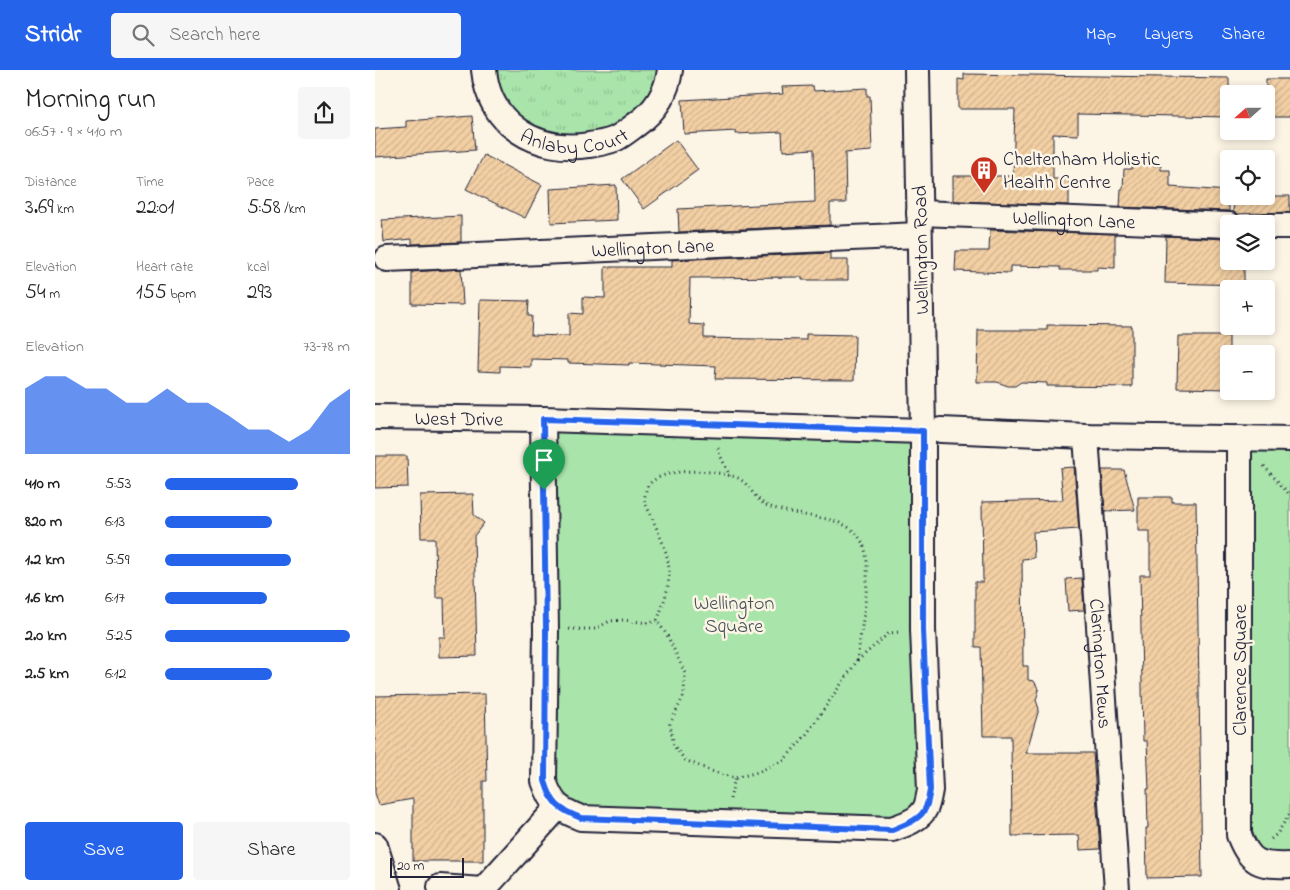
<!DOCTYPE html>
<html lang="en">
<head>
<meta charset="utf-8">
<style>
	:root { --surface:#fff; --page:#f6f6f6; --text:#222; --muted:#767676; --accent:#2563eb }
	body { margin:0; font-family:"Indie Flower",sans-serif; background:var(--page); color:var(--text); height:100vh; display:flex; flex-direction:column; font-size:19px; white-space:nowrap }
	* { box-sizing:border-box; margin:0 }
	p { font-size:16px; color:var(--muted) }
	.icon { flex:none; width:28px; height:28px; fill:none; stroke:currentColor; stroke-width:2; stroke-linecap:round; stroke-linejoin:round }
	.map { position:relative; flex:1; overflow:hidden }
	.details { display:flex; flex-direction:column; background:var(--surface); width:375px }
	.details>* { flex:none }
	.needle { width:32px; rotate:249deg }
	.controls { position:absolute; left:845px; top:15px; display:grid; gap:10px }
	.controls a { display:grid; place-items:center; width:55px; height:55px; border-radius:5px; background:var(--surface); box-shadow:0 2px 8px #0003; font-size:25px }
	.scale { position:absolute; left:15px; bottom:12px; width:74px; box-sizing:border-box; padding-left:5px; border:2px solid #22223b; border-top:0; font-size:14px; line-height:18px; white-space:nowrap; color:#22223b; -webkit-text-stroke:4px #fcf5e5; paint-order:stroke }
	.pin { position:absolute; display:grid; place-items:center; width:42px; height:42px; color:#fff; margin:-51px -21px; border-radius:50% 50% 50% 0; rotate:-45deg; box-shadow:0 0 5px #0007 }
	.pin .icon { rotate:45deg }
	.round { display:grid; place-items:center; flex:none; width:52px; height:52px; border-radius:5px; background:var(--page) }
	.overview { display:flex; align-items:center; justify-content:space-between; height:85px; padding:0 25px }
	h1 { font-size:28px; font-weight:600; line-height:38px }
	.figures { display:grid; grid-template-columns:repeat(3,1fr); gap:8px; height:85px; padding:5px 25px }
	.figures div { display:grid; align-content:center }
	.figures b { font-size:21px; font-weight:600 }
	.figures small { font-size:14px; font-weight:400 }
	.figures p { font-size:14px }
	.chart { height:140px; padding:10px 25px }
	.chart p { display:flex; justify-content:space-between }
	.chart svg { width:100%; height:90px; margin-top:5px; fill:var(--accent); opacity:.7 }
	.button { display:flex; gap:10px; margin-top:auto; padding:10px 25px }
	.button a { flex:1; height:58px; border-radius:5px; background:var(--accent); color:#fff; font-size:20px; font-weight:600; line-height:58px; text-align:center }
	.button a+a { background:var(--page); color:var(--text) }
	ul { padding:0 25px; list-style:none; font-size:16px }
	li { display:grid; grid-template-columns:80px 60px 1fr; align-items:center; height:38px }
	li i { height:12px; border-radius:6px; background:var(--accent) }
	header { display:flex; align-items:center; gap:30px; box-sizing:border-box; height:70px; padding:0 25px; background:var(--accent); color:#fff }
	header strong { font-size:24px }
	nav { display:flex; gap:28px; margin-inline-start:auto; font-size:18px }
	.search { width:350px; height:45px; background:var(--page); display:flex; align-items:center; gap:12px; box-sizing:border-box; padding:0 18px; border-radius:5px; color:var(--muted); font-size:19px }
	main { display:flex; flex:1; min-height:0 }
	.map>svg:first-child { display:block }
</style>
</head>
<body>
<header>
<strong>Stridr</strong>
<div class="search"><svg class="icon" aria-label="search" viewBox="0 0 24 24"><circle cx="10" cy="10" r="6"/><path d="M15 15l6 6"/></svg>Search here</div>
<nav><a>Map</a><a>Layers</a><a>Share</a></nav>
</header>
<main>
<section class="details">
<div class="overview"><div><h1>Morning run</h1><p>06:57 · 9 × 410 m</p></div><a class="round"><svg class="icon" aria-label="share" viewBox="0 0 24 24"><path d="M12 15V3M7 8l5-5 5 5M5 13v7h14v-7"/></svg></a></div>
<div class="figures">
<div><p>Distance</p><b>3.69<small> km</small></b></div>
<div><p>Time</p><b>22:01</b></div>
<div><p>Pace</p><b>5:58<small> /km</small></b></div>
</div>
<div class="figures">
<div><p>Elevation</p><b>54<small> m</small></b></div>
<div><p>Heart rate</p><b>155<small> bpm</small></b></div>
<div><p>kcal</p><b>293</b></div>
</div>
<div class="chart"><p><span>Elevation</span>73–78 m</p>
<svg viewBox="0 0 160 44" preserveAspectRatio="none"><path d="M0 44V12L10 6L20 6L30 12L40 12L50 19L60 19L70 12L80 19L90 19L100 25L110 32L120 32L130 38L140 32L150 19L160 12V44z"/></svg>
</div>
<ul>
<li><b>410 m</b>5:53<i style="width:72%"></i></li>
<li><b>820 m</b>6:13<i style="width:58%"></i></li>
<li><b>1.2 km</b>5:59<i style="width:68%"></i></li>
<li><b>1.6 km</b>6:17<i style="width:55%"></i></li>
<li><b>2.0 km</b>5:25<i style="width:100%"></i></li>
<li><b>2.5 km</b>6:12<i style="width:58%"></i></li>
</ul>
<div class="button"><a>Save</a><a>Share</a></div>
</section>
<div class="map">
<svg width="915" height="820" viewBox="0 0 915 820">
	<defs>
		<pattern id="grass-tufts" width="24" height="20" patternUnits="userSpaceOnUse" patternTransform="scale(1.25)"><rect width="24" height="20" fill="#a9e4aa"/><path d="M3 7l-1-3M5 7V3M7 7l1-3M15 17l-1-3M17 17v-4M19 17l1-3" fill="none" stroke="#91c393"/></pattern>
		<pattern id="building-hatch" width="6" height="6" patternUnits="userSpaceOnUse" patternTransform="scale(1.25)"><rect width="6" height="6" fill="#f3d0a4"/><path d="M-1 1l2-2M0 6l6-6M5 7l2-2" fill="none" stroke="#d0b28e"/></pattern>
	</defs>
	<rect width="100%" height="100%" fill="#fcf5e5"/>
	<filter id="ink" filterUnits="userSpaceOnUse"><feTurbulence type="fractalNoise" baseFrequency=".02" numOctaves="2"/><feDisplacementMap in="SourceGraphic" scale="10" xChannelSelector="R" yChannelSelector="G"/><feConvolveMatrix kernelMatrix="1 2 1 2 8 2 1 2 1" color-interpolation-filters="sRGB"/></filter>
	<g filter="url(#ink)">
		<!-- grass -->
		<path fill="url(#grass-tufts)" stroke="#668372" d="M109 0H295L238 69 145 62Z"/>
		<!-- park -->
		<path fill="#a9e4aa" stroke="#668372" d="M168 349 548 361 553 695 542 748H206L175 727Z
			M864 368 915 369V795L875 788Z"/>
		<!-- building -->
		<path fill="url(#building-hatch)" stroke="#22223b" d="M589 4 854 8V47L703 44V65L678 64V109H694V135L578 131V106H638L640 39H583V9L589 10Z
			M891 9H915V47H891Z
			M438 16 439 21 492 18V26H495L497 81 470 83 471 133H455V155L304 162 303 139 440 132 439 79 408 81 407 62 361 64V61L309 64 307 30 408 24 407 17Z
			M97 46 100 80 0 87V59L31 57V51Z
			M301 70 323 100 269 139 247 109Z
			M109 85 167 115 150 148 91 119Z
			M757 94 786 96V100H795V117L854 121V141L745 137 746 119H748L749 99H757Z
			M241 115 242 150 176 153 175 119Z
			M859 126H915V142L861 144 858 142Z
			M86 146V172L37 174V169L9 172 7 150Z
			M615 160 740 164V198L722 197V200H685V197L635 196V203L580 201 581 181H614Z
			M791 166 849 169V191H869V215L790 213Z
			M455 183V190H473V210H427V207L315 208 314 254 329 255V268L431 270V264L480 265 479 310 340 309 341 296 254 293V295L193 293V290L156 289V297L125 296V302L103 301 105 230 154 231 153 246H157L156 265 194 266V243L208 244V227L230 228V197H297V190Z
			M86 199 88 235 37 234V202Z
			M672 255 757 256V317L672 316V313L646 312 640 316H633L622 312H602L603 260H672Z
			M803 266H854V319L802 318Z
			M0 386H32L33 417 0 418Z
			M699 397 704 459 658 462 659 488 647 489 648 596H653V610L659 611 664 620 661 630 664 639 651 683H718L725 779 705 780 704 765 637 766 636 666H608L606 577H600V512H608L607 432 688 430 685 398Z
			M727 400H749L760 440 730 441Z
			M98 424 99 445 109 453 99 466 102 586 64 587V567H70L69 528H61L60 468H46L45 425Z
			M763 427H797V432H821L827 807 772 808 771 758H773L772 719H774L772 671H768L765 505H775V461H763Z
			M707 508 709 540 693 541 691 509Z
			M110 624 112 711H108V791H38V729L4 735 0 723V626Z"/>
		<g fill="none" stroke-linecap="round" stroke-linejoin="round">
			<!-- minor casing -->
			<g stroke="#22223b" stroke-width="28">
				<g id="minor">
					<path id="s1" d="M109 0C114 55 162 83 214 75 222 74 232 72 240 69 248 65 255 59 262 54 280 41 292 23 295 0"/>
					<path id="s2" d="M544 143 854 155"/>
					<path d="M891 156H915"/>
					<path id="s3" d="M12 189 544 165"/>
					<path id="s4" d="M0 347 168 349 548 361"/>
					<path d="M168 349 171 560 169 711C177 734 183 739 206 748L517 759C529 755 545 750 551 737 553 732 554 725 555 720L548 560V361L542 0"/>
					<path d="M566 360 711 366 915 369"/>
					<path id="s5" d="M711 366 742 820"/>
					<path d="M864 368V765C875 794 885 796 915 795"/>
					<path d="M0 775 14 820"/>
					<path d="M65 817 107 820"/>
					<path d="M108 820 183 737"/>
				</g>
			</g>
			<!-- path -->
			<path stroke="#22223b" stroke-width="3" stroke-dasharray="1 4" stroke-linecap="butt" d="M343 378 345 385 355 406
				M889 396 915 425
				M194 559H220L235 551 248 550 274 553 282 551
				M482 591C485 564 499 498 488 474 475 447 444 449 419 443 410 441 401 439 393 436 380 431 375 414 363 408 343 400 286 395 272 417 271 420 269 428 270 431 271 436 274 441 276 445 282 460 291 477 293 492 297 512 289 532 282 551L292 565 310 603 309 625 295 654 299 676 310 690 336 701 360 708 383 702 409 690 431 665 482 591 514 563 525 562
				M355 729 360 708
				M896 769 902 764 915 743"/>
			<!-- minor -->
			<use href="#minor" stroke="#fcf5e5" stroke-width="24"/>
		</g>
	</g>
	<g fill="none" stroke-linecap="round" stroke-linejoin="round" filter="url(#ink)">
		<!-- route casing -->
		<g stroke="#fff" stroke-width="10">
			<path id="route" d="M168 349 548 361V560L555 720C554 725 553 732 551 737 546 750 529 755 517 760L206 748C183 739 177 734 170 711L171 560Z"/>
		</g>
		<!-- route -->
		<use href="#route" stroke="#2563eb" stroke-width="6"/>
	</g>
	<!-- icons -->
	<defs>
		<g id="building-pin" transform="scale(1.4375)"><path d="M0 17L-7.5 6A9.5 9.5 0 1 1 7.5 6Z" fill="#c8321e" stroke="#fcf5e5"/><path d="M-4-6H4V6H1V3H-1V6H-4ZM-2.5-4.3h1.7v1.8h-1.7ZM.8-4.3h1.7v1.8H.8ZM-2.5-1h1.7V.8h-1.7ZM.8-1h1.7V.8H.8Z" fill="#fff"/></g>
	</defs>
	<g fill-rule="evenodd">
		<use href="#building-pin" x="609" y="100"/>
	</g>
	<g text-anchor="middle" stroke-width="5" stroke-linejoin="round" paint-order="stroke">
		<!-- street labels -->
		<g font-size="20" fill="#22223b" stroke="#fcf5e5">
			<text dy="7" stroke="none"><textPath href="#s1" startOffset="131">Anlaby Court</textPath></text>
			<text dy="7" stroke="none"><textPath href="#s2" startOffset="155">Wellington Lane</textPath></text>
			<text dy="7" stroke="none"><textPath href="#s3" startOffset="266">Wellington Lane</textPath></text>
			<text transform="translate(545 180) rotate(-91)" y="7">Wellington Road</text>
			<text dy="7" stroke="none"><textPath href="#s4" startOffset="84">West Drive</textPath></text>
			<text dy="7" stroke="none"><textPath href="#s5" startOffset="228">Clarington Mews</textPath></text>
			<text transform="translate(864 600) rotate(-90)" y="7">Clarence Square</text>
		</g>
		<!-- poi labels -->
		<g font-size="20" fill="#22223b" stroke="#fcf5e5" text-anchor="start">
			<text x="628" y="95">Cheltenham Holistic<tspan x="628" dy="23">Health Centre</tspan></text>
		</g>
		<!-- park labels -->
		<g font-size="20" fill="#445257" stroke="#fcf5e5">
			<text x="359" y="539">Wellington<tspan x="359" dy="23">Square</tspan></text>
		</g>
	</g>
</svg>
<div class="controls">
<a><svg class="needle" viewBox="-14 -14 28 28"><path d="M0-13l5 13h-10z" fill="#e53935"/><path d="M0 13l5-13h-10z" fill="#767676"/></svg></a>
<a><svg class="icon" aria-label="locate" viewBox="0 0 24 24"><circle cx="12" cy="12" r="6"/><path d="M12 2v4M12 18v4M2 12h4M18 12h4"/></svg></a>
<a><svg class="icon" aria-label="layers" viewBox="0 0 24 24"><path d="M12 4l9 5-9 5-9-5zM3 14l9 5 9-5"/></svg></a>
<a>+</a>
<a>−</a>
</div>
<div class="scale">20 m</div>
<div class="pin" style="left:169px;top:420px;background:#1e9e55"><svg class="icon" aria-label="arrive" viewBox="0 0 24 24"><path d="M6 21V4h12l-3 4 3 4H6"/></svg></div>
</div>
</main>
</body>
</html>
